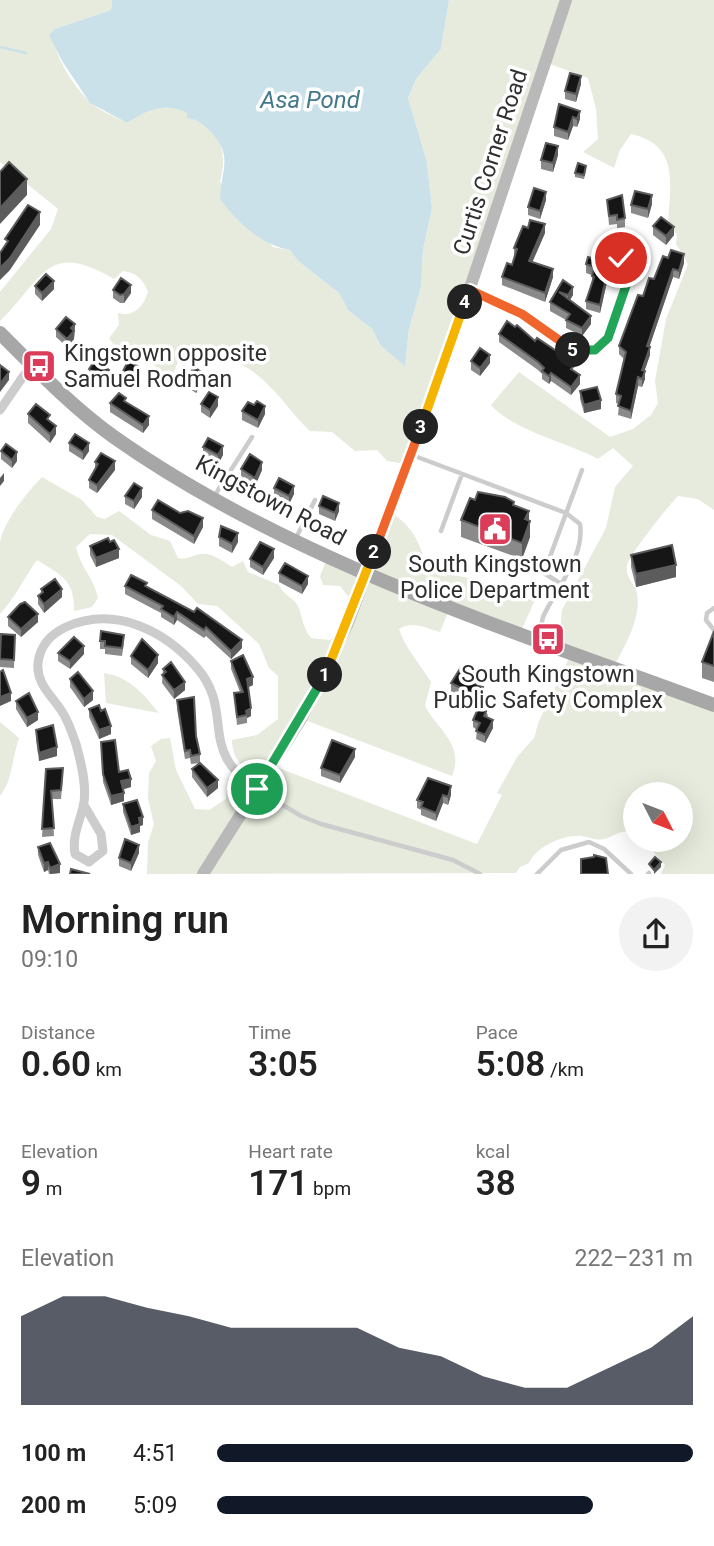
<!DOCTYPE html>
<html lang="en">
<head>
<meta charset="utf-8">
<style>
	:root { --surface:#fff; --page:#f2f2f2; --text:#222; --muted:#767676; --accent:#111827 }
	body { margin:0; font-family:Roboto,sans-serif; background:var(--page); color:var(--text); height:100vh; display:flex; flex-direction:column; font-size:26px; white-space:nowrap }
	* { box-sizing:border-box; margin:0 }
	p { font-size:23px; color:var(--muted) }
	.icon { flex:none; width:38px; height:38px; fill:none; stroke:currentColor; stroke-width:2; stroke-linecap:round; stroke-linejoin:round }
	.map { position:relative; height:874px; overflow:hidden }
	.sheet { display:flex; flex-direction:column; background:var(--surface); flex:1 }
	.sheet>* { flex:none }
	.needle { width:46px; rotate:132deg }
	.controls { position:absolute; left:623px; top:782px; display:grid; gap:14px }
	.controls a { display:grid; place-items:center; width:70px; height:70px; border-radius:50%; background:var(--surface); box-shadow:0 7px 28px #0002; font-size:35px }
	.pin { position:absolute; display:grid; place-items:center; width:60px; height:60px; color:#fff; margin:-30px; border:4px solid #fff; border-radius:50%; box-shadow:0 2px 7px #0007 }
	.km { position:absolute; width:35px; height:35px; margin:-18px; border-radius:50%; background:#222; color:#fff; font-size:19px; line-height:35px; text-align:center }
	.round { display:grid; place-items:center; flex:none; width:74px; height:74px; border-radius:37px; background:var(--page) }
	.head { display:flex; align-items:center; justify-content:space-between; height:119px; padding:0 21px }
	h1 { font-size:38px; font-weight:600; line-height:52px }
	.metrics { display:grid; grid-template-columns:repeat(3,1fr); gap:10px; height:119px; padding:7px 21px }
	.metrics div { display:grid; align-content:center }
	.metrics b { font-size:35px; font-weight:600 }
	.metrics small { font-size:19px; font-weight:400 }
	.metrics p { font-size:19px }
	.chart { height:196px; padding:14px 21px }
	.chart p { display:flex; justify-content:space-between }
	.chart svg { width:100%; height:126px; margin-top:7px; fill:var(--accent); opacity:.7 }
	ul { padding:0 21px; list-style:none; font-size:23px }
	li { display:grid; grid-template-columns:112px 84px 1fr; align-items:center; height:52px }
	li i { height:18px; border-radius:9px; background:var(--accent) }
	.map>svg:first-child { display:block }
</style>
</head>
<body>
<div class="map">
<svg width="714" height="874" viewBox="0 0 714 874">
	<rect width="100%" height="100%" fill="#fff"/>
	<!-- green -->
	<path fill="#e6ebdd" d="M0 0H112L111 10 55 29C49 51 74 86 89 101 98 111 116 117 127 123 148 110 164 102 188 113V118C221 124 228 153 220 182L273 247 290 250 298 261 339 293 348 310 372 329 380 345 405 365 409 329 421 287 423 250 432 208 427 162 408 98 416 79 441 49 449 0H714V510L698 499 678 496C669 505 630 554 627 565 625 576 633 582 636 590 644 614 624 648 613 668L714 707V874H661L665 865 643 840H681V794H635V834C623 827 615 836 604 839 595 841 590 837 582 836 564 834 536 847 529 863L520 867 516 873 147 874 148 842 154 824 148 799 149 773 156 761 151 746 161 739 170 738 176 770 195 809 209 810 226 799 228 779 235 773 257 793 263 780C247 772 232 761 232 740L257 735 278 719V676L269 668 259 644 217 606 198 604 181 586 112 535 90 534 76 547C80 567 94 578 98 598L92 607 74 611C75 580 61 575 37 560 24 578 15 598 0 614 0 592 0 564 0 542 5 519 26 494 42 477L82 500 97 517 105 519 119 511 151 535 170 541 178 558C188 560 190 556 200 554 211 552 223 561 232 567L243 561 248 572 279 585C283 595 293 597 298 606 303 618 302 627 311 638L329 640 345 634 356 606 340 586 323 585 320 576 327 559 363 573 392 513C412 526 422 545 426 568 443 576 459 574 475 580 495 587 513 595 535 600L520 633 450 607 440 632C426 628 412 620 399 629 405 648 420 664 431 682L425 706C437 729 465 745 452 776L305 720 276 767 477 844 502 795 497 793 517 757 534 738 539 721 571 654 552 645 561 623 562 610 606 528 615 487 633 466 613 448 598 459C567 442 514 431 491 405L519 372 610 437 633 429 651 415 658 403 655 381 666 319 688 264 676 244 677 235 668 223C670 184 680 145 631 134L620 150 614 168 583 152 598 139 596 109 588 78 550 64 406 464 387 461 377 450 355 451 332 432 310 431C289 411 277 389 252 371 238 360 223 359 210 345L180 356 174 372C157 378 158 366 147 358 143 355 136 354 131 352L122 357 109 338 119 325 118 313C133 318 144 306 148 292 143 279 137 273 123 271L114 279C47 239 43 279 0 321V292L51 229 58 209 0 162Z
		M104 673C130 677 143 694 159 713L106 703Z
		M0 722 19 738C12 757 13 780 0 796Z"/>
	<!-- water -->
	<path fill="#cbe1ea" d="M112 0H449L441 49 416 79 408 98 427 162 432 208 423 250 421 287 409 329 405 366 380 345 372 329 348 310 339 293 298 261 290 250C261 245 237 222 220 199 221 169 234 156 210 131 202 123 199 120 187 118V113C164 102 148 110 127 123L90 103 62 61 49 35 55 29 111 10Z"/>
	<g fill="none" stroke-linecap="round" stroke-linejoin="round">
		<!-- stream -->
		<path stroke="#cbe1ea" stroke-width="2.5" d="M0 47 26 53"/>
		<!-- lane -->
		<path stroke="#ccc" stroke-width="4.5" d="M412 455 566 513 580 524C585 557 556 588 543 617L541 626 547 640
			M215 495 252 437
			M441 531 462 474
			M295 540 315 500
			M561 584 544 573 582 470
			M714 608 707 613 706 620 714 630
			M258 790 301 816 321 824 453 860 480 874
			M537 874 561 850 589 842 604 849 631 874
			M648 874 649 873"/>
		<!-- street -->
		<path stroke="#ccc" stroke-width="9" d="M470 290 522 314 577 352 595 350 604 345 615 324 630 274 639 273 645 268 646 256 636 249 625 251 621 258 623 270 630 274
			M0 410 31 365
			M84 805 101 834 103 851 89 862 75 854C72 836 79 824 83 807 88 789 81 762 76 744 72 732 68 720 61 710 51 695 36 683 38 663 40 646 51 634 66 627 115 605 166 631 198 669 225 701 212 732 227 759 234 772 246 780 257 789"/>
		<!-- secondary -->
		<path stroke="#b9b9b9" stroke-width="12" d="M203 874 301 719 348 623 459 321 566 0"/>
		<!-- primary -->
		<path stroke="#a7a7a7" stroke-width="14" d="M0 333C36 369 72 407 114 437 291 562 512 630 714 705"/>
	</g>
	<!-- wall -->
	<path fill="#8a8a8a" d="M581 84 576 102 565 99V91Z
		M559 104 580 119 577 127 573 126 568 140 554 136V127Z
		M558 155 553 172 541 169V160Z
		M586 170 584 179 575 177V173Z
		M546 200 540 219 528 215V207Z
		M607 200 625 218V227L617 228V224L609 225Z
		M652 204 648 218 631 213V205Z
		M653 226 674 235 666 245 653 235Z
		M545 233 532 262 553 277 545 302 502 285V277L512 265 515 256H514V248Z
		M684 263 679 279 673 277 649 347 650 355 644 371 645 379 642 387 638 386 631 419 618 415 619 404 616 403V394L624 359 619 354V346L643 296 654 279Z
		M586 264 609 273 600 313 586 309V301L592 285V275L586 273Z
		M563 280 573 295 570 300 591 324 582 336 566 328V320L550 311V302Z
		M35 286 54 289 42 301 35 294Z
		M113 290 131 293 124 303H120L113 298Z
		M75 324 74 339 67 347 56 337V329Z
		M499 334 535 341 575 372 580 384 571 395 551 381 549 384 542 379V374L538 370 499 342Z
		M471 361 490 363 480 376 471 370Z
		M89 369 109 378 102 387 89 377Z
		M123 371H139L134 381 123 375Z
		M187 378 203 381 196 393 187 387Z
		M580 391 601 409 584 413 580 399Z
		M110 403H126L149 425 143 433 110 412Z
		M201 404 218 406 210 418 201 412Z
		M242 411 265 414 258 428 242 420Z
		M28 414 50 421 56 434 50 443 28 423Z
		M69 443 89 451 83 460 69 451Z
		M203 447 223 455 218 464 203 456Z
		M1 451 17 461 12 468 1 459Z
		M95 462 115 470 97 493 89 488V480L95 470Z
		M241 469 262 470 255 486 241 477Z
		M274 488 294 494 289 504 274 496Z
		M125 496 142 497 134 509 125 504Z
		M475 500 514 505 529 520 530 537 522 559 461 537V520Z
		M319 506 339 511 335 521 319 514Z
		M152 510 203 527 194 544 152 519Z
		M219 537 238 542 232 553 219 546Z
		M90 546 119 558 96 567 90 555Z
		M631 555 676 577 636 587 631 567Z
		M274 558 263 575 250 567V559Z
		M279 573 308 584 302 594 279 582Z
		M125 586 147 587 242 648 231 659 206 636 204 638 177 620 174 625 161 617V613L125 594Z
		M41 589 62 597 44 613 38 604V596L41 594Z
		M8 617 38 622 21 637 8 626Z
		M714 631V682L702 678V662Z
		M15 635 14 668 0 667V645Z
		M100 641 124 643 122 656 105 654V649H100Z
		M58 653 84 654 70 669 58 661Z
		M131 656 158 663 148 678 131 664Z
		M231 661 253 685 248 687 251 716 247 718V723L237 725 234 693 240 692 231 669Z
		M163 669 185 690 174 699 162 683Z
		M70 679 93 700 84 707 70 687Z
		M451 683 478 685 483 700 481 704 488 715 487 717 493 728 485 743 476 739 477 730 473 727V720L478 709 451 696Z
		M177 700 200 754V763L191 764 190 758 185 759 177 709Z
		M16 701 38 720 27 727 16 709Z
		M89 709 111 734 99 739 89 717Z
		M36 730 57 756 39 761 36 739Z
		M101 742 119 772 131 787 123 789 124 801 111 805 103 782Z
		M355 757 340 783 321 776V768Z
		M46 769 63 776 61 799H52L54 836 42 837Z
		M192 769 218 788 207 797 192 777Z
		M428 778 451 795 448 805 443 803 436 821 421 815V810L417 808V800Z
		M123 804 143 825 140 826V832L131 835 123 812Z
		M38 847 60 873 49 874 48 870 44 872 38 855Z
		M139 853 131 871 119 866V858Z"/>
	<!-- shaded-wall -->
	<path fill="#5c5c5c" d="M581 76V84L576 102V94Z
		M580 111V119L577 127V119Z
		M573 117V126L568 140V132Z
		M558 146V155L553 172V163Z
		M27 179V195L0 224V208Z
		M546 192V200L540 219V211Z
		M652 195V204L648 218V209Z
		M40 212V225L10 270 0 280V268Z
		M545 224V233L529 270V261Z
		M674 227V235L666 245V236Z
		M684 254V263L679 279V271Z
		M609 264V273L600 313V305Z
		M553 269V277L545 302V293Z
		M673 269V277L647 354V346Z
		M54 281V289L42 301V293Z
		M131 285V293L124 303V294Z
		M573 287V295L568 303V295Z
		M591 316V324L582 336V328Z
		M75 324 74 339 67 347V339L71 328Z
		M650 347V355L642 378V370Z
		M490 355V363L480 376V368Z
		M139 367V371L134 381V377Z
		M109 370V378L102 387V379Z
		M645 371V379L642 387V379Z
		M9 372V380L0 392V384Z
		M203 373V381L196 393V384Z
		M551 373V381L549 384V376Z
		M580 375V384L571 395V387Z
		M638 377V386L631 419V411Z
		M218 397V406L210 418V410Z
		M601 400V409L584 413V405Z
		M265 406V414L258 428V420Z
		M149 416V425L143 433V425Z
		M56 426V434L50 443V434Z
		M89 443V451L83 460V452Z
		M223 446V455L218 464V455Z
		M17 452V461L12 468V460Z
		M115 461V470L97 493V485Z
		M262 462V470L255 486V478Z
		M4 473V481L0 486V478Z
		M294 486V494L289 504V496Z
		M142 488V497L134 509V501Z
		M339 503V511L335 521V513Z
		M529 511V525L530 521V537L522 559V543L525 519Z
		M203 518V527L194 544V536Z
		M238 533V542L232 553V544Z
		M119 549V558L96 567V558Z
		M274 549V558L263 575V567Z
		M676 565V577L636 587V574Z
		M308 576V584L302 594V586Z
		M62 589V597L44 613V604Z
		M177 612V620L174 625V617Z
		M38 614V622L21 637V629Z
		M242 640V648L231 659V651Z
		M84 646V654L70 669V661Z
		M158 655V663L148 678V670Z
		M253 677V685L247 688V679Z
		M185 682V690L174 699V690Z
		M483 687V700L479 710V697Z
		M93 691V700L84 707V699Z
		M11 693V701L0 706V697Z
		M251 708V716L247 718 246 711Z
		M38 712V720L27 727V718Z
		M493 720V728L485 743V735Z
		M111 726V734L99 739V730Z
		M57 747V756L39 761V753Z
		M355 749V757L340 783V775Z
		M131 779V787L121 790V781Z
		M218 780V788L207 797V788Z
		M451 786V795L448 805V797Z
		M124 793V801L111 805V796Z
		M443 795V803L436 821V813Z
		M143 817V825L140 826V832L131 835V827L139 818Z
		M139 845V853L131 871V863Z
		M48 862V870L44 872V863Z
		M661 862V867L654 874V870Z
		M60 864V873L50 874V868Z"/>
	<!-- building -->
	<path fill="#161616" stroke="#5c5c5c" stroke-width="2" d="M570 73 581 76 576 94 565 91Z
		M559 104 580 111 577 119 573 117 568 132 554 127Z
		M546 143 558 146 553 163 541 160Z
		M9 162 27 179 0 208V172Z
		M578 163 586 166 584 175 575 173Z
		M534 188 546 192 540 211 528 207Z
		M635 191 652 195 648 209 631 205Z
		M622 195 625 218 617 220V215L609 216 607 200Z
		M28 205 40 212 10 258 0 268V253L8 241 5 239Z
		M661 217 674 227 666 236 653 226Z
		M530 220 545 224 529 261 553 269 545 293 502 277 507 263 512 265 517 249 514 248 523 226 528 228Z
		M671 250 684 254 679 271 673 269 647 346 650 347 642 370 645 371 642 379 638 377 631 411 618 406 621 396 616 394 626 352 619 346 638 295 643 296 649 278 654 279 663 256 668 258Z
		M588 257 609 264 600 305 586 301 594 277 592 276 595 267 586 264Z
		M46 274 54 281 42 293 35 286Z
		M121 278 131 285 124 294 120 295 113 290Z
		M563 280 573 287 568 295 559 292 591 316 582 328 566 320 570 314 550 302Z
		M66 317 75 324 71 328 74 331 67 339 56 329Z
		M507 321 515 327 517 325 535 341 537 338 564 356 575 365 571 369 580 375 571 387 551 373 549 376 542 371 544 368 538 362 499 334Z
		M480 348 490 355 480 368 471 361Z
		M95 360 109 370 102 379 89 369Z
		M128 361 139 367 134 377 123 371Z
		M0 365 9 372 0 384Z
		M194 367 203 373 196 384 187 378Z
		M597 387 601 400 584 405 580 391Z
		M209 392 218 397 210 410 201 404Z
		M119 393 126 398 124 401 149 416 143 425 110 403Z
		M257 401 265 406 258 420 242 411 248 402 254 405Z
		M36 404 50 415 47 419 56 426 50 434 28 414Z
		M75 434 89 443 83 452 69 443Z
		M208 438 223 446 218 455 203 447Z
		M6 444 17 452 12 460 1 451Z
		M101 453 115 461 97 485 89 480 98 464 95 462Z
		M250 454 262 462 255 478 241 469Z
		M279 478 294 486 289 496 274 488Z
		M134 483 142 488 134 501 125 496Z
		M478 492 505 497 514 502 513 505 529 511 525 519 530 521 522 543 461 520 470 498 475 500Z
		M323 496 339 503 335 513 319 506Z
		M158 500 180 513 188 511 203 518 194 536 152 510Z
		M221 526 238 533 232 544 219 537Z
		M108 538 110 542 114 540 119 549 96 558 90 546Z
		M260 542 274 549 263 567 250 559Z
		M672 545 676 565 636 574 631 555Z
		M285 563 308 576 302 586 279 573Z
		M131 575 147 583 145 586 194 612 197 608 242 640 231 651 206 627 204 630 177 612 174 617 161 609 163 606 125 586Z
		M55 579 62 589 44 604 38 596 43 592 41 589Z
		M25 602 38 614 21 629 8 617 20 604Z
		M101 631 124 635 122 648 105 646V641H100Z
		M714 631V666L702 662Z
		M1 634 15 635 14 660 0 659Z
		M74 637 84 646 70 661 58 653Z
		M142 639 158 655 148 670 131 656Z
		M243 655 253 677 247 679 251 708 246 711 247 715 237 717 234 693 243 692 231 661Z
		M171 662 185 682 174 690 162 675 166 672 163 669Z
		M461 667 478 675 474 683 483 687 479 697 451 683Z
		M3 670 11 693 0 697V672Z
		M78 672 93 691 84 699 70 679Z
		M29 693 38 712 27 718 16 701Z
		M194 697 196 736 200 754 191 756 190 750 185 751 177 700Z
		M480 704 488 707 484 716 493 720 485 735 476 731 480 723 473 720Z
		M99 705 101 711 105 709 111 726 99 730 89 709Z
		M53 725 57 747 39 753 36 730Z
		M115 740 119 772 128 770 131 779 121 781 124 793 111 796 103 774 101 742Z
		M332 740 355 749 340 775 321 768Z
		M200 763 218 780 207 788 192 769Z
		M63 768 61 790 51 791 54 828 42 829 46 769Z
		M428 778 451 786 448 797 443 795 436 813 421 807 423 802 417 800Z
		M137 800 143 817 139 818 140 824 131 827 123 804Z
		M125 839 139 845 131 863 119 858Z
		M50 843 60 864 50 868 48 862 44 863 38 847Z
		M594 855 606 858 608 874H581V859L594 857Z
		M655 857 661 862 654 870 649 864Z
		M71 869 90 874H70Z"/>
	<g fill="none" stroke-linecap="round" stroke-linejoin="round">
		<!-- split-1 casing -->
		<g stroke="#fff" stroke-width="14">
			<path id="split-1" d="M257 789 325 675"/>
		</g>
		<!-- split-2 casing -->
		<g stroke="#fff" stroke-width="14">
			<path id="split-2" d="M325 675 374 552"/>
		</g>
		<!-- split-3 casing -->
		<g stroke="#fff" stroke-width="14">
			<path id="split-3" d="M374 552 421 427"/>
		</g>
		<!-- split-4 casing -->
		<g stroke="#fff" stroke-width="14">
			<path id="split-4" d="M421 427 465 302"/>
		</g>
		<!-- split-5 casing -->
		<g stroke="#fff" stroke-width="14">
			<path id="split-5" d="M465 302 470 290 522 314 573 350"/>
		</g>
		<!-- split-6 casing -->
		<g stroke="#fff" stroke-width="14">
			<path id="split-6" d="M573 350H595L608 338 630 274 623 270 621 258"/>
		</g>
		<!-- split-1 -->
		<use href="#split-1" stroke="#22a559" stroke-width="9"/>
		<!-- split-2 -->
		<use href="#split-2" stroke="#f5b400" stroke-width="9"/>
		<!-- split-3 -->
		<use href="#split-3" stroke="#f0652b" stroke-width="9"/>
		<!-- split-4 -->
		<use href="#split-4" stroke="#f5b400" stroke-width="9"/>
		<!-- split-5 -->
		<use href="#split-5" stroke="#f0652b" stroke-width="9"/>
		<!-- split-6 -->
		<use href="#split-6" stroke="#22a559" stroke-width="9"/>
	</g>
	<!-- icons -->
	<defs>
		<g id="bus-square" transform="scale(1.75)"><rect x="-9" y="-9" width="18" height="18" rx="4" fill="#db3c5a" stroke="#fff"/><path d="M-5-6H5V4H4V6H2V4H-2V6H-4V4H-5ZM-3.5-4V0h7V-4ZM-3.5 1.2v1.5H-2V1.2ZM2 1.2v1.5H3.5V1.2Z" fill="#fff"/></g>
		<g id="civic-square" transform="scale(1.75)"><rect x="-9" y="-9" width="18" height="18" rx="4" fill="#db3c5a" stroke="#fff"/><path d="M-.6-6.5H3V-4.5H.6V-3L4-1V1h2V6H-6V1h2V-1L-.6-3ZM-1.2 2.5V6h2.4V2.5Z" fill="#fff"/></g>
	</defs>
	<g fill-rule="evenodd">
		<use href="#bus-square" x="39" y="366"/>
		<use href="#civic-square" x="495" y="529"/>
		<use href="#bus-square" x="548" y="639"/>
	</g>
	<g text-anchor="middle" stroke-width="7" stroke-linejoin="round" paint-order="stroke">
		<!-- street labels -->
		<g font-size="23" fill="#2f2f2f" stroke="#fff">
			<text transform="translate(490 162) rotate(-72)" y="8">Curtis Corner Road</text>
			<text transform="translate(271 500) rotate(28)" y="8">Kingstown Road</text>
		</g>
		<!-- poi labels -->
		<g font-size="23" fill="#2f2f2f" stroke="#fff">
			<text x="64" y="361" text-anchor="start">Kingstown opposite<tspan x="64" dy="26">Samuel Rodman</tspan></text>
			<text x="495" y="572">South Kingstown<tspan x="495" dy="26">Police Department</tspan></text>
			<text x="548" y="682">South Kingstown<tspan x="548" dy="26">Public Safety Complex</tspan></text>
		</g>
		<!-- water labels -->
		<g font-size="24" font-style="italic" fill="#41788c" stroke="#fff">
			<text x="310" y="108">Asa Pond</text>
		</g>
	</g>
</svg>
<div class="controls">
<a><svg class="needle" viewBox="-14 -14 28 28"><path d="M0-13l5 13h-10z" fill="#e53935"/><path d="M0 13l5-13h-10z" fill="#767676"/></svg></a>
</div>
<div class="pin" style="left:257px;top:789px;background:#1e9e55"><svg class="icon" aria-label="arrive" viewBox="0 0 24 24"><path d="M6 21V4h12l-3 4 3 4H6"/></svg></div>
<div class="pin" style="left:621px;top:258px;background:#d93025"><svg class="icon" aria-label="check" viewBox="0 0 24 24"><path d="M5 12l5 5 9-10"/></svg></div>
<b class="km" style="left:325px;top:675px">1</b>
<b class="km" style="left:374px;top:552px">2</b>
<b class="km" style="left:421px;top:427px">3</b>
<b class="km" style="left:465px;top:302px">4</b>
<b class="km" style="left:573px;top:350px">5</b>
</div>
<section class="sheet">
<div class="head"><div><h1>Morning run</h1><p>09:10</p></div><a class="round"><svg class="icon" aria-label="share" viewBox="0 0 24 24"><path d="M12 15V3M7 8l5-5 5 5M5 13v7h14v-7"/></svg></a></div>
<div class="metrics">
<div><p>Distance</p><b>0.60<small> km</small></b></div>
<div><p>Time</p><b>3:05</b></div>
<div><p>Pace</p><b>5:08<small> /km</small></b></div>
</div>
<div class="metrics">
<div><p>Elevation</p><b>9<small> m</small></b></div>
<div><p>Heart rate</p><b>171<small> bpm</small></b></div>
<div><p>kcal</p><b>38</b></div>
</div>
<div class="chart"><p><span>Elevation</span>222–231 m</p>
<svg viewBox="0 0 160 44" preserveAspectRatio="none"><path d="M0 44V13L10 6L20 6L30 10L40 13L50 17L60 17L70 17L80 17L90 24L100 27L110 34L120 38L130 38L140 31L150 24L160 13V44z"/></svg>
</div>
<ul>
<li><b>100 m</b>4:51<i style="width:100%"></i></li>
<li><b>200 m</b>5:09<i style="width:79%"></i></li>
</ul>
</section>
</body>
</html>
